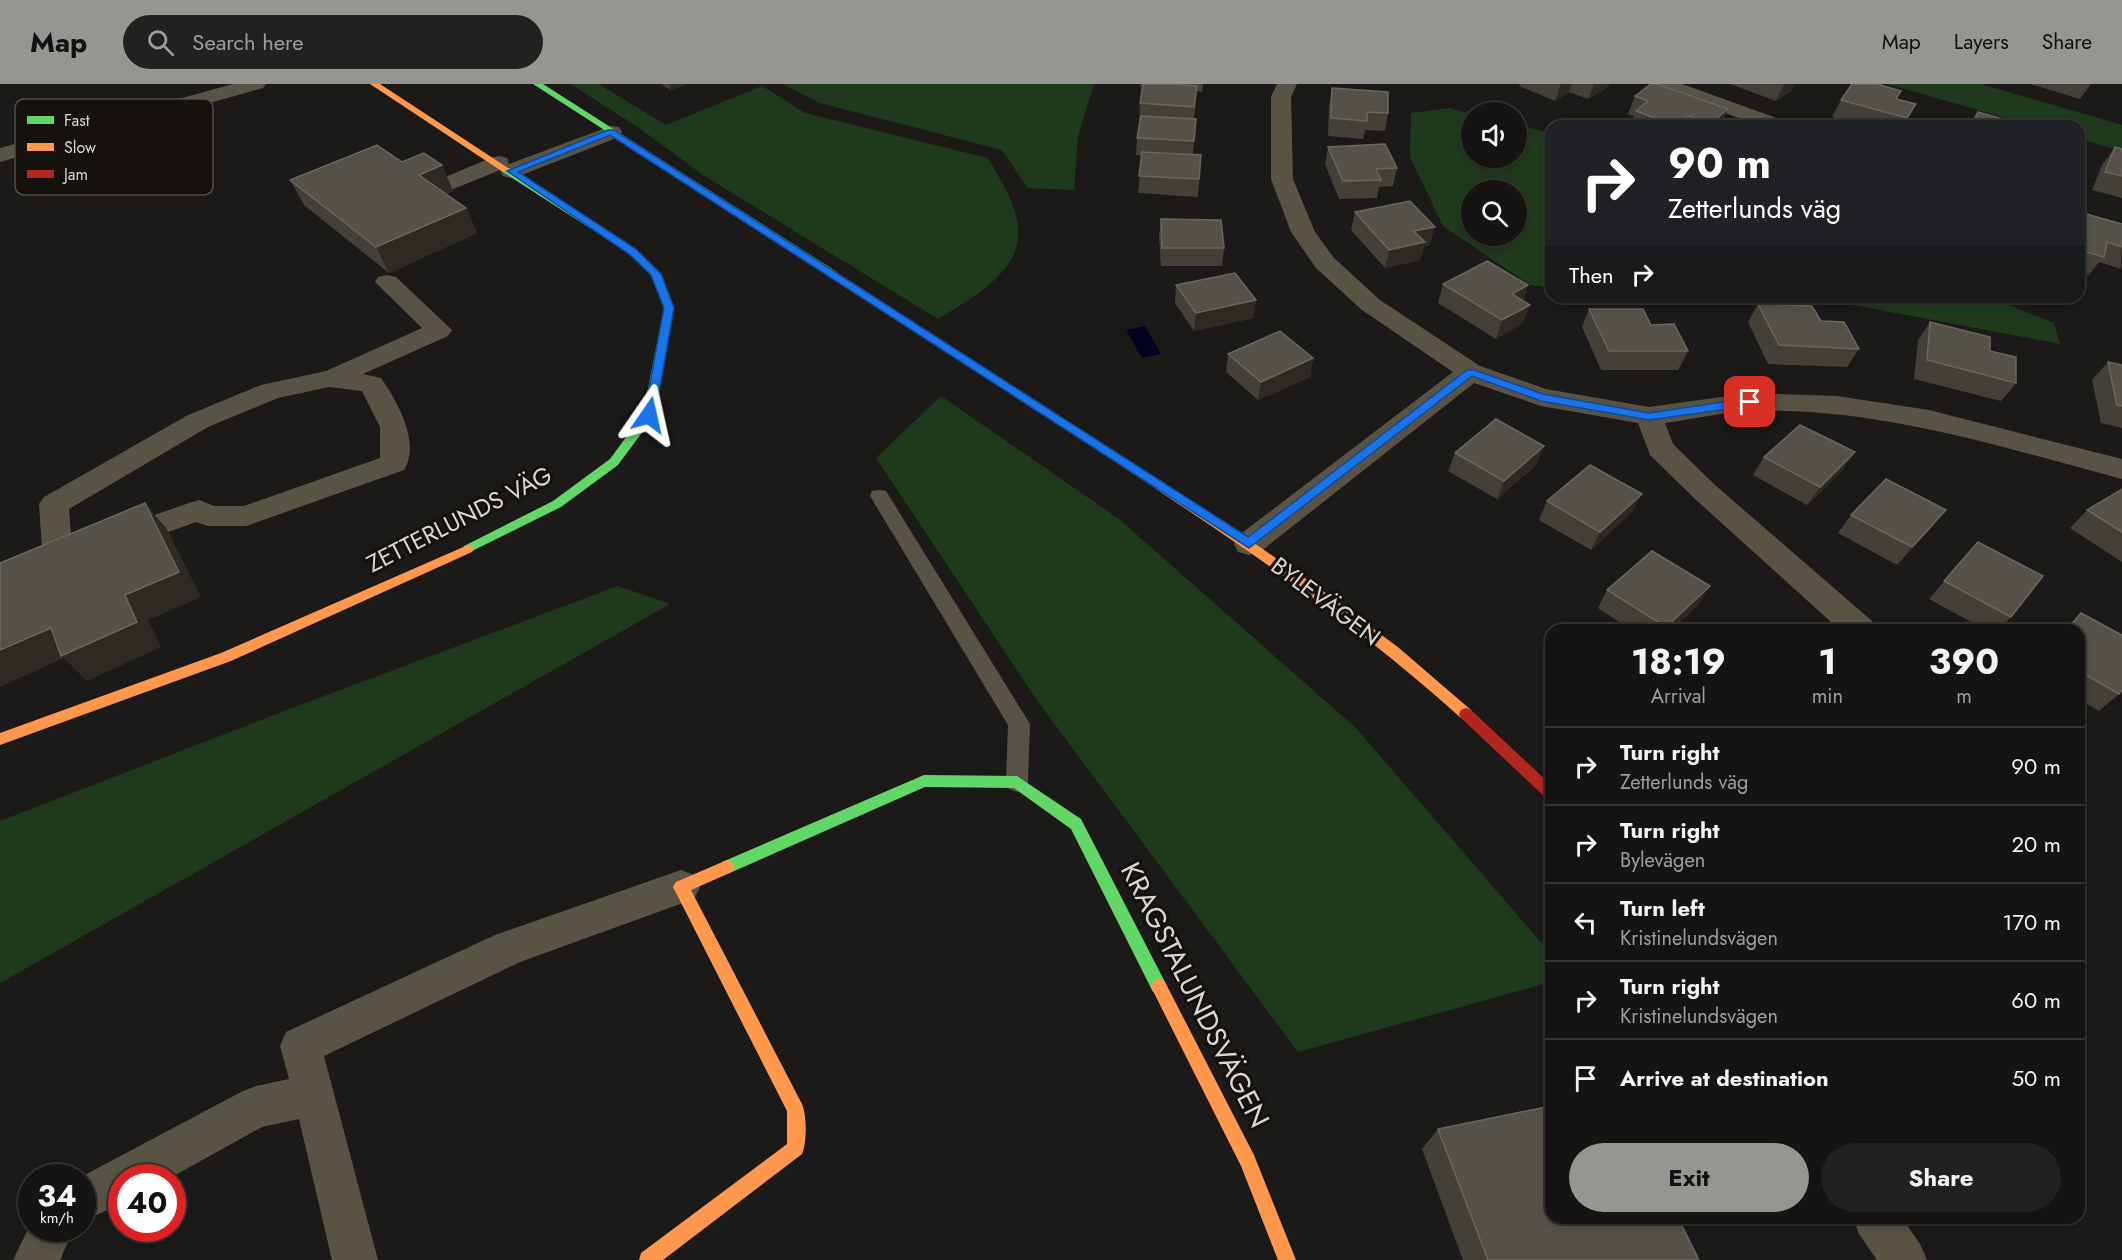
<!DOCTYPE html>
<meta charset="utf-8">
<style>
body{margin:0;font-family:Jost,sans-serif;background:#222120;color:#f1f3f6;height:100vh;display:flex;flex-direction:column;font-size:22px;white-space:nowrap}
*{box-sizing:border-box;margin:0}
p{font-size:20px;color:#9d9e9f}
.icon{flex:none;width:33px;height:33px;fill:none;stroke:currentColor;stroke-width:2;stroke-linecap:round;stroke-linejoin:round}
.map{position:relative;flex:1;overflow:hidden}
.drawer{position:absolute;left:1545px;top:540px;width:540px;height:600px;display:flex;flex-direction:column;background:#151412;border-radius:18px;box-shadow:0 3px 9px #0003,0 0 0 2px #343332}
.drawer>*{flex:none}
.hud{position:absolute;left:1545px;top:36px;width:540px;height:183px;border-radius:18px;box-shadow:0 3px 9px #0003,0 0 0 2px #343332;background:#202124;color:#fff;overflow:hidden}
.controls{position:absolute;left:1461px;top:18px;display:grid;gap:12px}
.controls a{display:grid;place-items:center;width:66px;height:66px;border-radius:50%;background:#151412;box-shadow:0 3px 9px #0003,0 0 0 2px #343332;font-size:30px}
.speed{position:absolute;left:18px;top:1080px;display:flex;gap:12px;font-size:30px;font-weight:700;text-align:center}
.speed>*{display:grid;place-content:center;width:78px;height:78px;border-radius:50%;background:#151412;box-shadow:0 3px 9px #0003,0 0 0 2px #343332;line-height:1}
.speed small{font-size:15px;font-weight:400}
.speed .limit{border:9px solid #d22;background:#fff;color:#111}
.pin{position:absolute;display:grid;place-items:center;width:51px;height:51px;color:#fff;margin:-26px;border-radius:12px;box-shadow:0 3px 9px #0006}
.me{position:absolute;width:66px;margin:-33px;rotate:11deg;stroke-linejoin:round;filter:drop-shadow(0 0 4px #0008)}
.turn{display:flex;align-items:center;gap:21px;height:126px;padding:0 24px;font-size:27px}
.turn .icon{width:78px;height:78px;stroke-width:2.5}
.turn b{display:block;font-size:42px;line-height:51px}
.then{display:flex;align-items:center;height:57px;padding:0 24px;background:#0003;gap:12px;font-size:22px}
.eta{display:flex;justify-content:space-evenly;align-items:center;height:102px;text-align:center}
.eta b{font-size:36px;font-weight:700;line-height:42px}
.action{display:flex;gap:12px;margin-top:auto;padding:12px 24px}
.action a{flex:1;height:69px;border-radius:36px;background:#979592;color:#111;font-size:24px;font-weight:700;line-height:69px;text-align:center}
.action a+a{background:#222120;color:#f1f3f6}
ul{padding:0;list-style:none}
li{display:flex;align-items:center;gap:18px;height:78px;padding:0 24px;border-top:2px solid #343332}
li div{flex:1}
li b{display:block;font-size:22px}
li em{font-style:normal}
header{display:flex;align-items:center;gap:36px;box-sizing:border-box;height:84px;padding:0 30px;background:#979592;color:#111}
header strong{font-size:28px}
nav{display:flex;gap:33px;margin-inline-start:auto;font-size:21px}
.search{width:420px;height:54px;background:#222120;display:flex;align-items:center;gap:15px;box-sizing:border-box;padding:0 21px;border-radius:33px;color:#9d9e9f;font-size:22px}
.map>svg:first-child{display:block}
.green{fill:#1f391d;fill-rule:evenodd}
.water{fill:#030220}
.lines{fill:none;stroke-linecap:round;stroke-linejoin:round}
.lane{fill:#595346;fill-rule:evenodd}
.street{fill:#595346;fill-rule:evenodd}
.fast{fill:#63d668;fill-rule:evenodd}
.slow{fill:#ff974d;fill-rule:evenodd}
.jam{fill:#b3261e;fill-rule:evenodd}
.wall{fill:#444037}
.shaded-wall{fill:#2d2a23}
.building{fill:#545148;stroke:#69665e;stroke-width:1.5}
.route{fill:#1a73e8;stroke:#114b97;stroke-width:1.5}
.labels{text-anchor:middle;dominant-baseline:central;stroke-width:6;stroke-linejoin:round;paint-order:stroke}
.street-label{font-size:24px;fill:#d9d7d4;stroke:#15120d}
.near-street-label{font-size:28px;fill:#d9d7d4;stroke:#15120d}
.key{fill:#15120d;stroke:#504d49;stroke-width:1.5}
.key-label{font-size:16px;fill:#d9d7d4}
</style>
<header>
<strong>Map</strong>
<div class="search"><svg class="icon" aria-label="search" viewBox="0 0 24 24"><circle cx="10" cy="10" r="6"/><path d="M15 15l6 6"/></svg>Search here</div>
<nav><a>Map</a><a>Layers</a><a>Share</a></nav>
</header>
<div class="map">
<svg width="2122" height="1176" viewBox="0 0 2122 1176">
<rect width="100%" height="100%" fill="#1c1a18"/>
<!-- green -->
<g class="green">
<path d="M570,0H598L666,41L762,2L805,29L988,74C1000,95 1015,117 1018,142C1024,187 970,215 938,235L703,91L638,43Z"/>
<polygon points="783,0 1094,0 1078,52 1074,106 1028,104 1002,66 820,19"/>
<polygon points="1887,0 1981,0 2122,41 2122,67 2079,55 2079,42 2034,42"/>
<path d="M1449,24L1471,30L1472,74H1516L1517,41L1551,49V204L1530,201L1443,142L1410,73L1411,29ZM1472,106H1516V152H1472Z"/>
<polygon points="1810,213 1988,213 2054,239 2060,260"/>
<polygon points="941,312 1119,435 1356,644 1551,870 1551,898 1298,968 1036,615 876,374"/>
<polygon points="618,502 670,520 0,899 0,737 292,624"/>
</g>
<!-- water -->
<polygon class="water" points="1145,242 1161,270 1142,274 1126,246"/>
<g class="lines">
<!-- lane -->
<polygon class="lane" points="879,406 886,407 1030,640 1028,698 1025,705 1017,708 1009,705 1006,698 1008,641 870,412 872,407"/>
<!-- street -->
<g class="street">
<polygon points="233,0 266,0 263,4 0,78 0,64"/>
<path d="M1277,0H1297L1291,13L1293,95L1315,148L1334,174L1380,216L1480,282L1546,305L1649,323L1750,309L1837,312L1929,326L2122,375V395C2001,363 1878,323 1751,327C1723,328 1693,335 1665,339L1673,360L1715,401L1872,537L1877,546H1840L1695,415L1650,371L1638,339L1541,322L1474,299L1260,468L1249,471L1238,468L1234,460L1238,452L1453,288L1362,226L1316,184L1291,148L1271,95V13Z"/>
<polygon points="1653,0 1682,0 1788,38 1792,42 1761,42 1656,4"/>
<polygon points="611,42 619,43 622,48 619,53 519,92 511,94 503,92 500,86 446,108 438,106 435,101 438,96 491,74 499,72 507,74 509,80"/>
<path d="M387,191L396,193L452,246L448,252L363,290L381,294C397,317 421,359 404,386L246,442H208L196,438L119,466L108,463L104,455L108,447L189,419L199,416L214,422H244L380,374V343L362,307L329,303L278,314L208,343L69,425L73,478L69,486L58,489L47,486L43,478L39,420L44,413L188,331L261,301L326,287L422,244L375,198L378,193Z"/>
<polygon points="681,786 694,791 700,803 694,815 520,878 324,972 378,1176 332,1176 299,1035 262,1043 170,1094 122,1094 122,1119 82,1138 82,1094 79,1094 241,1008 256,1002 289,995 280,962 286,948 495,851"/>
<polygon points="1853,1134 1902,1134 1920,1160 1927,1176 1877,1176 1859,1150"/>
<polygon points="32,1137 32,1144 74,1144 60,1176 13,1176"/>
</g>
<!-- fast -->
<g class="fast">
<polygon points="533,0 543,0 837,188 832,191 828,190"/>
<polygon points="503,84 509,84 636,166 661,190 674,224 655,331 618,381 561,423 468,469 464,468 462,465 464,462 553,417 610,375 643,330 664,224 651,191 630,170 503,88"/>
<polygon points="924,691 1017,692 1081,735 1165,898 1167,903 1165,908 1159,911 1153,908 1071,745 1014,704 925,703 732,788 727,790 722,788 719,783 722,778"/>
</g>
<!-- slow -->
<g class="slow">
<polygon points="370,0 380,0 511,86 503,88"/>
<path d="M1160,398L1244,452L1322,506L1399,564L1471,626L1473,630L1471,634H1461C1366,548 1262,475 1156,405L1154,402Z"/>
<polygon points="468,461 472,462 474,465 472,468 231,577 0,661 0,649 221,569"/>
<path d="M727,776L732,778L735,783L732,788L691,806L802,1020C807,1032 807,1058 802,1070L663,1176H639L641,1169L787,1060V1027L673,803L676,798Z"/>
<polygon points="1159,895 1165,898 1254,1071 1296,1176 1278,1176 1241,1082 1151,903 1153,898"/>
</g>
<!-- jam -->
<g class="jam">
<polygon points="832,185 1164,399 1166,402 1164,405 1156,405 828,190 827,188"/>
<polygon points="1466,624 1471,626 1551,701 1551,716 1546,714 1461,634 1459,630 1461,626"/>
</g>
</g>
<!-- wall -->
<g class="wall">
<polygon points="661,0 687,0 670,6"/>
<polygon points="1140,0 1203,0 1202,8 1197,7 1194,35 1196,35 1193,71 1201,71 1198,113 1138,109 1142,72 1136,71 1137,54 1140,36 1139,36 1140,19 1143,3 1140,3"/>
<polygon points="1520,0 1609,0 1608,3 1588,15 1569,8 1555,17 1519,2"/>
<polygon points="1730,0 1794,0 1792,6 1776,17"/>
<polygon points="2030,0 2091,0 2080,15"/>
<polygon points="1332,4 1388,29 1385,47 1365,46 1363,55 1328,52 1329,21"/>
<polygon points="1635,12 1728,25 1721,42 1630,42 1634,32 1628,30"/>
<polygon points="1897,15 1916,20 1903,42 1862,42 1832,33 1841,16"/>
<polygon points="1328,63 1397,84 1393,102 1379,103 1377,114 1339,115 1325,80"/>
<polygon points="2115,63 2122,65 2122,114 2092,106 2102,81"/>
<polygon points="402,78 442,81 453,107 446,110 466,124 477,149 389,189 304,121 290,96"/>
<polygon points="1355,128 1430,161 1424,162 1420,176 1385,184 1351,146"/>
<polygon points="2079,128 2122,140 2121,185 2099,178 2089,191 2079,188"/>
<polygon points="1161,135 1224,164 1222,182 1161,182 1159,153"/>
<polygon points="1443,200 1528,201 1523,217 1523,239 1496,255 1438,219"/>
<polygon points="1176,201 1256,216 1253,234 1194,247 1175,219"/>
<polygon points="1758,220 1821,237 1859,265 1847,283 1768,280 1748,238"/>
<polygon points="1589,225 1651,241 1688,267 1678,286 1601,286 1582,243"/>
<polygon points="1930,238 1990,267 2016,299 2001,317 1914,295 1918,256"/>
<polygon points="1228,270 1313,274 1310,293 1258,316 1226,288"/>
<polygon points="2108,278 2122,281 2122,344 2101,339 2092,296"/>
<polygon points="1455,369 1537,380 1497,415 1448,387"/>
<polygon points="1764,373 1842,387 1807,421 1753,391"/>
<polygon points="2122,405 2122,478 2070,444 2087,426"/>
<polygon points="1547,417 1632,428 1591,466 1539,436"/>
<polygon points="1851,431 1931,444 1897,481 1838,449"/>
<polygon points="1978,458 2011,533 1998,546 1986,546 1929,515"/>
<polygon points="1607,506 1699,520 1671,546 1632,546 1598,524"/>
<polygon points="2081,529 2119,610 2099,627 2079,615 2079,546 2063,546"/>
<polygon points="1438,1045 1699,1176 1463,1176 1422,1065"/>
</g>
<!-- shaded-wall -->
<g class="shaded-wall">
<polygon points="669,0 687,0 670,6"/>
<polygon points="1561,0 1572,0 1569,8 1555,17"/>
<polygon points="1594,0 1609,0 1608,3 1588,15"/>
<polygon points="1784,0 1794,0 1792,6 1776,17"/>
<polygon points="1728,25 1721,42 1709,42 1710,40"/>
<polygon points="1689,32 1685,42 1677,42"/>
<polygon points="442,81 453,107 431,116 419,91"/>
<polygon points="466,124 477,149 389,189 376,163"/>
<polygon points="1435,143 1430,161 1424,162 1420,176 1385,184 1389,166 1414,147"/>
<polygon points="1528,201 1522,219 1512,210"/>
<polygon points="1256,216 1253,234 1194,247 1196,229"/>
<polygon points="1530,221 1523,239 1496,255 1502,236"/>
<polygon points="1313,274 1310,293 1258,316 1261,298"/>
<polygon points="1544,362 1537,380 1497,415 1504,397"/>
<polygon points="1855,368 1842,387 1807,421 1820,403"/>
<polygon points="1642,410 1632,428 1591,466 1600,448"/>
<polygon points="145,419 167,445 201,513 148,536 161,563 87,597 64,574 0,603 0,566"/>
<polygon points="1946,426 1931,444 1897,481 1912,463"/>
<polygon points="1710,502 1699,520 1671,546 1664,546 1666,543"/>
</g>
<!-- building -->
<g class="building">
<polygon points="1143,0 1171,0 1197,2 1194,23 1140,19"/>
<polygon points="1651,0 1657,0 1728,25 1710,40 1689,32 1677,42 1636,27 1648,17 1635,12"/>
<polygon points="1852,0 1877,0 1901,7 1896,15 1916,20 1907,34 1841,16"/>
<polygon points="1332,4 1388,8 1388,29 1367,28 1367,37 1331,34"/>
<polygon points="1978,28 2027,42 1971,42"/>
<polygon points="1141,32 1196,35 1194,57 1137,54"/>
<polygon points="1766,37 1781,42 1761,42"/>
<polygon points="1385,60 1397,84 1376,85 1381,96 1343,97 1328,63"/>
<polygon points="377,61 402,78 424,69 442,81 419,91 466,124 376,163 290,96"/>
<polygon points="2115,63 2122,65 2122,92 2105,88"/>
<polygon points="1142,68 1201,71 1199,95 1139,92"/>
<polygon points="1410,117 1435,143 1414,147 1425,158 1389,166 1355,128"/>
<polygon points="2079,128 2122,140 2122,163 2107,158 2104,173 2079,166"/>
<polygon points="1161,135 1221,136 1224,164 1162,164"/>
<polygon points="1487,177 1528,201 1512,210 1530,221 1502,236 1443,200"/>
<polygon points="1235,189 1256,216 1196,229 1176,201"/>
<polygon points="1758,220 1812,222 1821,237 1844,238 1859,265 1779,261"/>
<polygon points="1589,225 1643,225 1651,241 1674,240 1688,267 1609,267"/>
<polygon points="1930,238 1990,253 1990,267 2016,273 2016,299 1927,276"/>
<polygon points="1280,247 1313,274 1261,298 1228,270"/>
<polygon points="2108,278 2122,281 2122,322 2117,321"/>
<polygon points="1496,335 1544,362 1504,397 1455,369"/>
<polygon points="1800,341 1855,368 1820,403 1764,373"/>
<polygon points="1590,381 1642,410 1600,448 1547,417"/>
<polygon points="1886,395 1946,426 1912,463 1851,431"/>
<polygon points="2122,405 2122,448 2087,426"/>
<polygon points="145,419 179,488 125,511 137,538 61,572 51,544 0,566 0,479"/>
<polygon points="1978,458 2043,492 2011,533 1944,497"/>
<polygon points="1652,467 1710,502 1666,543 1607,506"/>
<polygon points="2081,529 2122,551 2122,606 2119,610 2079,587 2079,546 2067,546"/>
<polygon points="1743,541 1750,546 1738,546"/>
<polygon points="1551,1022 1551,1134 1678,1134 1699,1176 1488,1176 1438,1045"/>
</g>
<!-- route -->
<polygon class="route" points="608,46 614,46 1248,453 1467,286 1474,286 1543,310 1649,329 1750,314 1756,318 1750,322 1649,336 1541,317 1472,292 1249,464 610,51 518,88 636,165 661,190 674,224 655,331 649,335 644,331 664,224 651,191 629,170 507,87"/>
<g class="labels">
<!-- street labels -->
<g class="street-label">
<text transform="translate(459 435) rotate(-27)">ZETTERLUNDS VÄG</text>
<text transform="translate(1326 517) rotate(37)">BYLEVÄGEN</text>
</g>
<!-- near-street labels -->
<g class="near-street-label">
<text transform="translate(1195 911) rotate(63)">KRAGSTALUNDSVÄGEN</text>
</g>
</g>
<!-- legend -->
<rect x="15" y="15" width="198" height="96" rx="9" class="key"/>
<rect x="27" y="32" width="27" height="8" fill="#63d668"/>
<rect x="27" y="59" width="27" height="8" fill="#ff974d"/>
<rect x="27" y="86" width="27" height="8" fill="#b3261e"/>
<g class="key-label">
<text x="64" y="42">Fast</text>
<text x="64" y="69">Slow</text>
<text x="64" y="96">Jam</text>
</g>
</svg>
<div class="controls">
<a><svg class="icon" aria-label="sound" viewBox="0 0 24 24"><path d="M4 9h4l5-4v14l-5-4H4zM17 9q2 3 0 6"/></svg></a>
<a><svg class="icon" aria-label="search" viewBox="0 0 24 24"><circle cx="10" cy="10" r="6"/><path d="M15 15l6 6"/></svg></a>
</div>
<div class="speed"><div>34<small>km/h</small></div><div class="limit">40</div></div>
<div class="pin" style="left:1750px;top:318px;background:#d93025"><svg class="icon" aria-label="arrive" viewBox="0 0 24 24"><path d="M6 21V4h12l-3 4 3 4H6"/></svg></div>
<svg class="me" style="left:649px;top:331px" viewBox="-20 -20 40 40"><path d="M0-17L14 15 0 8-14 15z" fill="#1a73e8" stroke="#fff" stroke-width="4"/></svg>
<div class="hud">
<div class="turn"><svg class="icon" aria-label="right" viewBox="0 0 24 24"><path d="M7 20v-9h11M14 6l5 5-5 5"/></svg><div><b>90 m</b>Zetterlunds väg</div></div>
<div class="then">Then<svg class="icon" aria-label="right" viewBox="0 0 24 24"><path d="M7 20v-9h11M14 6l5 5-5 5"/></svg></div>
</div>
<section class="drawer">
<div class="eta">
<div><b>18:19</b><p>Arrival</p></div>
<div><b>1</b><p>min</p></div>
<div><b>390</b><p>m</p></div>
</div>
<ul>
<li><svg class="icon" aria-label="right" viewBox="0 0 24 24"><path d="M7 20v-9h11M14 6l5 5-5 5"/></svg><div><b>Turn right</b><p>Zetterlunds väg</p></div><em>90 m</em></li>
<li><svg class="icon" aria-label="right" viewBox="0 0 24 24"><path d="M7 20v-9h11M14 6l5 5-5 5"/></svg><div><b>Turn right</b><p>Bylevägen</p></div><em>20 m</em></li>
<li><svg class="icon" aria-label="left" viewBox="0 0 24 24"><path d="M17 20v-9H6M10 6l-5 5 5 5"/></svg><div><b>Turn left</b><p>Kristinelundsvägen</p></div><em>170 m</em></li>
<li><svg class="icon" aria-label="right" viewBox="0 0 24 24"><path d="M7 20v-9h11M14 6l5 5-5 5"/></svg><div><b>Turn right</b><p>Kristinelundsvägen</p></div><em>60 m</em></li>
<li><svg class="icon" aria-label="arrive" viewBox="0 0 24 24"><path d="M6 21V4h12l-3 4 3 4H6"/></svg><div><b>Arrive at destination</b></div><em>50 m</em></li>
</ul>
<div class="action"><a>Exit</a><a>Share</a></div>
</section>
</div>
